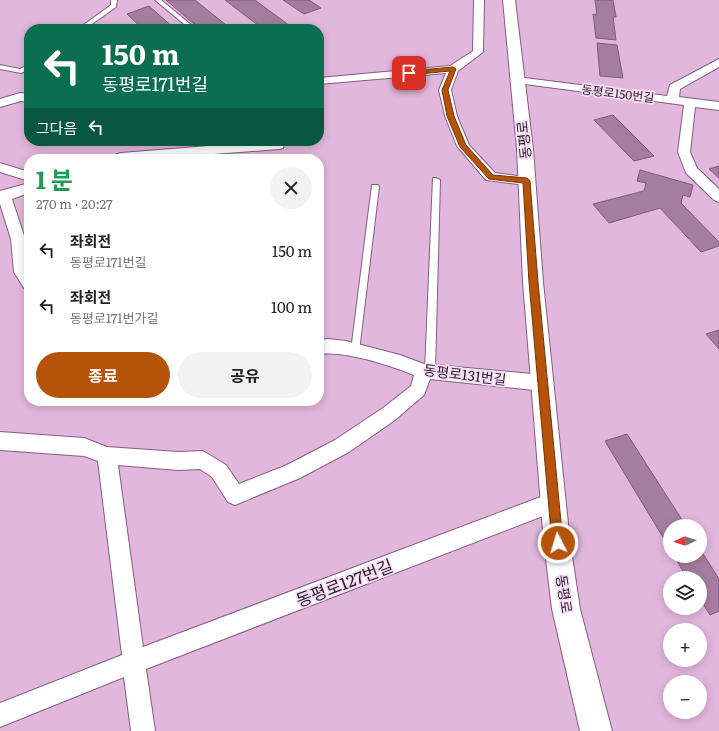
<!DOCTYPE html>
<html lang="ko">
<meta charset="utf-8">
<style>
body{margin:0;font-family:Literata,"Noto Sans KR",serif;background:#f2f2f2;color:#222;height:100vh;display:flex;flex-direction:column;font-size:15px;white-space:nowrap}
*{box-sizing:border-box;margin:0}
p{font-size:13px;color:#767676}
.icon{flex:none;width:22px;height:22px;fill:none;stroke:currentColor;stroke-width:2;stroke-linecap:round;stroke-linejoin:round}
.map{position:relative;flex:1;overflow:hidden}
.side{position:absolute;left:24px;top:154px;width:300px;height:252px;display:flex;flex-direction:column;background:#fff;border-radius:16px;box-shadow:0 2px 10px #0003}
.side>*{flex:none}
.hud{position:absolute;left:24px;top:24px;width:300px;height:122px;border-radius:16px;box-shadow:0 2px 10px #0003;background:#0b6e4f;color:#fff;overflow:hidden}
.needle{width:26px;rotate:266deg}
.fabs{position:absolute;left:663px;top:519px;display:grid;gap:8px}
.fabs a{display:grid;place-items:center;width:44px;height:44px;border-radius:50%;background:#fff;box-shadow:0 2px 10px #0003;font-size:20px}
.pin{position:absolute;display:grid;place-items:center;width:34px;height:34px;color:#fff;margin:-17px;border-radius:8px;box-shadow:0 2px 6px #0006}
.me{position:absolute;width:44px;margin:-22px;rotate:355deg;stroke-linejoin:round;filter:drop-shadow(0 0 3px #0008)}
.turn{display:flex;align-items:center;gap:14px;height:84px;padding:0 12px;font-size:18px}
.turn .icon{width:52px;height:52px;stroke-width:2.5}
.turn b{display:block;font-size:28px;line-height:34px}
.then{display:flex;align-items:center;height:38px;padding:0 12px;background:#0003;gap:8px;font-size:15px}
.round{display:grid;place-items:center;flex:none;width:42px;height:42px;border-radius:21px;background:#f2f2f2}
.overview{display:flex;align-items:center;justify-content:space-between;height:68px;padding:0 12px}
h1{font-size:24px;font-weight:700;line-height:30px;color:#1e9e55}
.primary-button{display:flex;gap:8px;margin-top:auto;padding:8px 12px}
.primary-button a{flex:1;height:46px;border-radius:24px;background:#b45309;color:#fff;font-size:16px;font-weight:700;line-height:46px;text-align:center}
.primary-button a+a{background:#f2f2f2;color:#222}
ul{padding:0;list-style:none}
li{display:flex;align-items:center;gap:12px;height:56px;padding:0 12px}
li div{flex:1}
li b{display:block;font-size:15px}
li em{font-style:normal}
.map>svg:first-child{display:block}
.building{fill:#a67da2;stroke:#80597c}
.lines{fill:none;stroke-linecap:round;stroke-linejoin:round}
.lane-casing{stroke:#845d80;stroke-width:2}
.street-casing{stroke:#845d80;stroke-width:2}
.secondary-casing{stroke:#845d80;stroke-width:2}
.lane{fill:#fff;fill-rule:evenodd}
.street{fill:#fff;fill-rule:evenodd}
.secondary{fill:#fff;fill-rule:evenodd}
.route{fill:#b45309;stroke:#753606}
.labels{text-anchor:middle;dominant-baseline:central;stroke-width:3.5;stroke-linejoin:round;paint-order:stroke}
.far-street-label{font-size:12px;fill:#2d1c2b;stroke:#f6dff3}
.street-label{font-size:14px;fill:#2d1c2b;stroke:#f6dff3}
.near-street-label{font-size:17px;fill:#2d1c2b;stroke:#f6dff3}
</style>
<div class="map">
<svg width="719" height="731" viewBox="0 0 719 731">
<rect width="100%" height="100%" fill="#e2b7dd"/>
<!-- building -->
<g class="building">
<polygon points="166,0 195,0 231,29 200,29"/>
<polygon points="225,0 255,0 294,29 263,29"/>
<polygon points="283,0 309,0 321,8 304,14"/>
<polygon points="595,0 613,0 616,17 613,17 616,40 596,38 593,14 597,15"/>
<polygon points="149,6 175,29 143,29 127,14"/>
<polygon points="597,43 617,45 623,78 600,76"/>
<polygon points="613,115 654,156 634,161 594,120"/>
<polygon points="719,166 719,178 709,169"/>
<polygon points="640,170 693,185 690,197 683,195 681,203 719,242 719,246 701,252 660,208 609,223 593,204 644,191 646,183 637,181"/>
<polygon points="719,330 719,349 706,334"/>
<polygon points="627,434 686,526 670,526 670,549 605,441"/>
<polygon points="700,549 719,579 719,611 710,615 700,599 700,578 687,578 674,556 700,556"/>
</g>
<g class="lines">
<!-- lane casing -->
<g class="lane-casing">
<g id="lane">
<polygon points="111,0 117,0 116,7 85,29 78,29 111,5"/>
<polygon points="155,0 161,0 196,29 190,29"/>
<polygon points="29,64 29,69 21,73 0,69 0,65 20,69"/>
<polygon points="433,178 436,178 440,180 435,371 433,374 430,375 427,374 425,371"/>
<polygon points="372,185 378,185 379,187 359,351 358,354 352,354 351,351"/>
</g>
</g>
<!-- street casing -->
<g class="street-casing">
<g id="street">
<polygon points="474,0 484,0 483,52 458,71 451,90 457,116 469,145 495,173 532,178 534,181 532,184 527,185 486,180 457,146 445,116 439,90 446,73 319,84 319,78 450,66 473,51"/>
<polygon points="719,59 719,67 680,89 679,97 719,102 719,110 695,107 690,152 697,168 719,189 719,202 714,200 686,173 678,152 684,105 517,83 513,82 511,80 513,78 517,77 667,96 670,85"/>
<polygon points="20,93 29,94 29,102 21,101 0,107 0,99"/>
<polygon points="273,141 285,141 283,148 279,149 149,159 110,159 111,156 121,153"/>
<polygon points="0,163 29,172 29,181 0,172"/>
<polygon points="29,183 29,193 12,199 25,239 29,268 29,290 24,288 14,272 11,239 0,204 0,191"/>
<path d="M328,339L346,341L400,355L424,364L543,375L549,378L552,383L549,388L543,391L430,379L424,395L395,420L349,452L300,478L235,505L228,502L212,477L200,469L178,470L118,465L143,647L554,492L561,495L564,502L561,509L146,669L155,731H131L124,677L0,727V703L122,655L98,461L84,456L0,450V432L84,438L107,447L178,452L203,451L226,465L239,484L287,465L335,440L383,408L411,386L414,375C388,365 347,351 319,354V340Z"/>
</g>
</g>
<!-- secondary casing -->
<g class="secondary-casing">
<polygon id="secondary" points="503,0 515,0 533,149 543,282 570,543 580,609 612,731 580,731 552,609 544,543 523,282 517,149"/>
</g>
<!-- lane -->
<use href="#lane" class="lane"/>
<!-- street -->
<use href="#street" class="street"/>
<!-- secondary -->
<use href="#secondary" class="secondary"/>
</g>
<!-- route -->
<polygon class="route" points="453,67 456,69 448,90 454,116 466,145 493,175 527,178 530,181 538,282 563,543 561,547 558,548 554,547 552,543 529,282 523,183 489,179 460,147 447,116 442,90 450,71 409,75 406,73 409,71"/>
<g class="labels">
<!-- far-street labels -->
<g class="far-street-label">
<text transform="translate(618 93) rotate(7)">동평로150번길</text>
</g>
<!-- street labels -->
<g class="street-label">
<text transform="translate(523 140) rotate(-96)">동평로</text>
<text transform="translate(465 374) rotate(7)">동평로131번길</text>
<text transform="translate(565 594) rotate(81)">동평로</text>
</g>
<!-- near-street labels -->
<g class="near-street-label">
<text transform="translate(344 582) rotate(-21)">동평로127번길</text>
</g>
</g>
</svg>
<div class="fabs">
<a><svg class="needle" viewBox="-14 -14 28 28"><path d="M0-13l5 13h-10z" fill="#e53935"/><path d="M0 13l5-13h-10z" fill="#767676"/></svg></a>
<a><svg class="icon" aria-label="layers" viewBox="0 0 24 24"><path d="M12 4l9 5-9 5-9-5zM3 14l9 5 9-5"/></svg></a>
<a>+</a>
<a>−</a>
</div>
<div class="pin" style="left:409px;top:73px;background:#d93025"><svg class="icon" aria-label="arrive" viewBox="0 0 24 24"><path d="M6 21V4h12l-3 4 3 4H6"/></svg></div>
<svg class="me" style="left:558px;top:543px" viewBox="-20 -20 40 40"><circle r="17" fill="#b45309" stroke="#fff" stroke-width="3"/><path d="M0-11L8 9 0 5-8 9z" fill="#fff"/></svg>
<div class="hud">
<div class="turn"><svg class="icon" aria-label="left" viewBox="0 0 24 24"><path d="M17 20v-9H6M10 6l-5 5 5 5"/></svg><div><b>150 m</b>동평로171번길</div></div>
<div class="then">그다음<svg class="icon" aria-label="left" viewBox="0 0 24 24"><path d="M17 20v-9H6M10 6l-5 5 5 5"/></svg></div>
</div>
<section class="side">
<div class="overview"><div><h1>1 분</h1><p>270 m · 20:27</p></div><a class="round"><svg class="icon" aria-label="close" viewBox="0 0 24 24"><path d="M6 6l12 12M18 6L6 18"/></svg></a></div>
<ul>
<li><svg class="icon" aria-label="left" viewBox="0 0 24 24"><path d="M17 20v-9H6M10 6l-5 5 5 5"/></svg><div><b>좌회전</b><p>동평로171번길</p></div><em>150 m</em></li>
<li><svg class="icon" aria-label="left" viewBox="0 0 24 24"><path d="M17 20v-9H6M10 6l-5 5 5 5"/></svg><div><b>좌회전</b><p>동평로171번가길</p></div><em>100 m</em></li>
</ul>
<div class="primary-button"><a>종료</a><a>공유</a></div>
</section>
</div>
